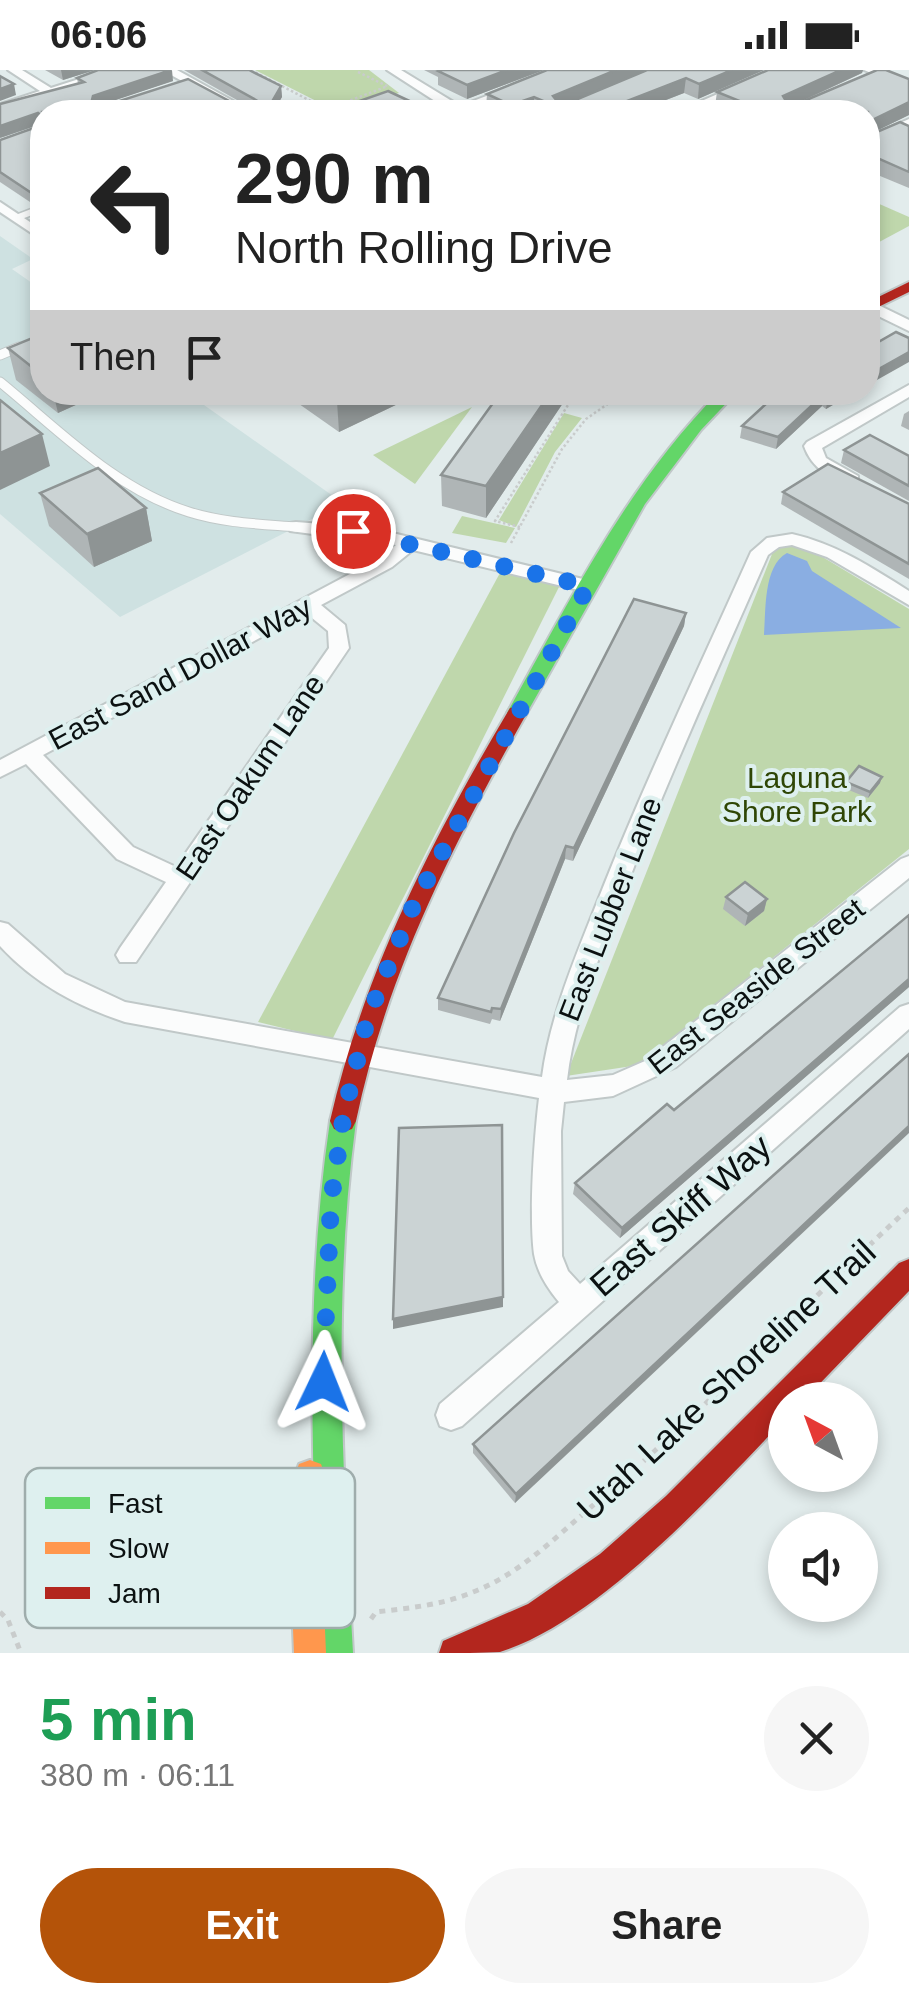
<!DOCTYPE html>
<meta charset="utf-8">
<style>
body{margin:0;font-family:Arial,sans-serif;background:#f6f6f6;color:#222;height:100vh;display:flex;flex-direction:column;font-size:38px;white-space:nowrap}
*{box-sizing:border-box;margin:0}
p{font-size:32px;color:#767676}
.icon{flex:none;width:55px;height:55px;fill:none;stroke:currentColor;stroke-width:2;stroke-linecap:round;stroke-linejoin:round}
.map{position:relative;height:1583px;overflow:hidden}
.side{display:flex;flex-direction:column;background:#fff;flex:1}
.side>*{flex:none}
.guide{position:absolute;left:30px;top:30px;width:850px;height:305px;border-radius:40px;box-shadow:0 5px 15px #0003;background:#fff;color:#222;overflow:hidden}
.needle{width:65px;rotate:319deg}
.tools{position:absolute;left:768px;top:1312px;display:grid;gap:20px}
.tools a{display:grid;place-items:center;width:110px;height:110px;border-radius:50%;background:#fff;box-shadow:0 5px 15px #0003;font-size:50px}
.pin{position:absolute;display:grid;place-items:center;width:85px;height:85px;color:#fff;margin:-42px;border:5px solid #fff;border-radius:50%;box-shadow:0 2px 10px #0007}
.me{position:absolute;width:110px;margin:-55px;rotate:2deg;stroke-linejoin:round;filter:drop-shadow(0 0 8px #0008)}
.turn{display:flex;align-items:center;gap:35px;height:210px;padding:0 40px;font-size:45px}
.turn .icon{width:130px;height:130px;stroke-width:2.5}
.turn b{display:block;font-size:70px;line-height:85px}
.then{display:flex;align-items:center;height:95px;padding:0 40px;background:#0003;gap:20px;font-size:38px}
.round{display:grid;place-items:center;flex:none;width:105px;height:105px;border-radius:52px;background:#f6f6f6}
.headline{display:flex;align-items:center;justify-content:space-between;height:170px;padding:0 40px}
h1{font-size:60px;font-weight:700;line-height:75px;color:#1e9e55}
.action{display:flex;gap:20px;margin-top:auto;padding:20px 40px}
.action a{flex:1;height:115px;border-radius:60px;background:#b45309;color:#fff;font-size:40px;font-weight:700;line-height:115px;text-align:center}
.action a+a{background:#f6f6f6;color:#222}
.status{display:flex;justify-content:space-between;align-items:center;height:70px;padding:0 50px;background:#fff;direction:ltr}
.status svg{height:28px;fill:currentColor}
.map>svg:first-child{display:block}
.built{fill:#cee1e1}
.green{fill:#bfd7ac}
.water{fill:#8aaee2}
.lines{fill:none;stroke-linecap:round;stroke-linejoin:round}
.lane-far1-casing{stroke:#c0c8c8;stroke-width:9}
.lane-casing{stroke:#c0c8c8;stroke-width:11}
.street-casing{stroke:#c0c8c8;stroke-width:4}
.fast-casing{stroke:#c0c8c8;stroke-width:4}
.slow-casing{stroke:#c0c8c8;stroke-width:4}
.jam-casing{stroke:#c0c8c8;stroke-width:4}
.path-far1{stroke:#c9cccc;stroke-width:2.5;stroke-dasharray:2.5 2.5;stroke-linecap:butt}
.path{stroke:#c9cccc;stroke-width:5;stroke-dasharray:6 6;stroke-linecap:butt}
.lane-far1{stroke:#fbfcfc;stroke-width:6}
.lane{stroke:#fbfcfc;stroke-width:9}
.street{fill:#fbfcfc;fill-rule:evenodd}
.fast{fill:#63d668;fill-rule:evenodd}
.slow{fill:#ff974d;fill-rule:evenodd}
.jam{fill:#b3261e;fill-rule:evenodd}
.wall{fill:#afb5b6}
.shaded-wall{fill:#8e9494}
.building{fill:#cbd3d4;stroke:#8e9494;stroke-width:2.5}
.route{stroke:#1a73e8;stroke-width:18;stroke-dasharray:0 32.4}
.labels{text-anchor:middle;dominant-baseline:central;stroke-width:8;stroke-linejoin:round;paint-order:stroke}
.street-label{font-size:30px;fill:#0b1111;stroke:#def0ef}
.park-label{font-size:30px;fill:#2f4605;stroke:#def0ef}
.near-street-label{font-size:35px;fill:#0b1111;stroke:#def0ef}
.key{fill:#def0ef;stroke:#9fadac;stroke-width:2.5}
.key-label{font-size:28px;fill:#0b1111}
</style>
<div class="status"><b>06:06</b><svg viewBox="0 0 49 12"><path d="M0 12V9h3v3zM5 12V6h3v6zM10 12V3h3v9zM15 12V0h3v12zM26 1h20v11H26zM47 4h2v5h-2z"/></svg></div>
<div class="map">
<svg width="909" height="1583" viewBox="0 0 909 1583">
<rect width="100%" height="100%" fill="#e2ecec"/>
<!-- built -->
<polygon class="built" points="0,166 33,189 12,199 42,220 42,322 187,323 343,433 120,547 0,444"/>
<!-- green -->
<g class="green">
<polygon points="255,0 369,0 399,23 338,42"/>
<polygon points="868,129 909,147 909,156 868,178"/>
<polygon points="472,337 415,414 373,385"/>
<polygon points="564,343 582,348 555,382 516,457 499,450"/>
<polygon points="462,446 515,458 506,473 452,463"/>
<polygon points="801,474 909,539 909,779 639,995 566,1006 774,479"/>
<polygon points="501,501 560,515 332,970 258,952"/>
</g>
<!-- water -->
<path class="water" d="M787,483L807,491L812,501L901,558L764,565C766,541 763,496 787,483Z"/>
<g class="lines">
<!-- lane-far1 casing -->
<g class="lane-far1-casing">
<polyline id="lane-far1" points="16,148 42,138"/>
</g>
<!-- lane casing -->
<g class="lane-casing">
<g id="lane">
<polyline points="0,285 19,277"/>
<path d="M0,312C59,360 115,419 189,442C224,453 260,454 296,457"/>
</g>
</g>
<!-- street casing -->
<g class="street-casing">
<g id="street">
<polygon points="8,0 22,0 51,18 107,0 125,0 0,42 0,34 40,21"/>
<polygon points="162,0 177,0 253,42 238,42"/>
<polygon points="387,0 401,0 460,36 555,0 572,0 467,42 452,42"/>
<polygon points="773,0 790,0 692,42 676,42"/>
<polygon points="864,0 881,0 909,11 909,19"/>
<polygon points="909,49 909,58 868,76 868,67"/>
<polygon points="0,132 42,160 42,170 0,142"/>
<polygon points="868,230 909,250 909,261 868,241"/>
<path d="M909,315V327L822,378L826,388L858,406V414C835,416 811,397 804,376L807,372Z"/>
<path d="M296,452L372,458L587,510L596,516L587,522L413,480L392,497L321,535L345,555L349,578L136,892H120L116,885L120,878L166,812L117,789L26,694L0,707V690L378,489L396,475L290,461V453ZM306,543L328,561L329,578L176,797L133,777L43,685Z"/>
<path d="M792,464C836,474 871,497 909,521V535L827,487L792,475L779,477L768,485C718,599 666,712 622,828C599,887 574,948 567,1010L613,1005L645,991L901,789L909,786V808L676,997L613,1026L564,1032L561,1061L562,1186L568,1201L580,1214L900,937L909,934V959L462,1356L451,1360L440,1356L436,1345L440,1334L559,1232C548,1219 537,1202 534,1184C529,1144 534,1070 539,1028L125,952C77,936 35,914 0,876V852L8,854L65,904L125,932L542,1007C550,945 577,883 600,825C646,709 700,596 751,482L767,468Z"/>
</g>
</g>
<!-- fast casing -->
<g class="fast-casing">
<g id="fast">
<path d="M719,322H737L701,360L645,434L524,648H510L507,643C570,530 627,415 719,322Z"/>
<path d="M343,1040L352,1043L356,1051C332,1229 343,1405 353,1583H321C312,1404 304,1228 330,1051L334,1043Z"/>
</g>
</g>
<!-- slow casing -->
<g class="slow-casing">
<polygon id="slow" points="310,1390 321,1394 325,1405 322,1487 326,1583 294,1583 290,1487 295,1405 299,1394"/>
</g>
<!-- jam casing -->
<g class="jam-casing">
<g id="jam">
<polygon points="909,212 909,222 868,242 868,232"/>
<path d="M517,636L527,643C453,774 387,903 356,1051L352,1059L343,1062L334,1059L330,1051C364,902 432,769 510,638Z"/>
<path d="M909,1189V1221L804,1330H785V1349C714,1423 599,1551 500,1582C482,1583 457,1583 439,1583L443,1571L528,1534L600,1484L666,1426L899,1193Z"/>
</g>
</g>
<!-- path-far1 -->
<g class="path-far1">
<polyline points="251,0 332,42"/>
<polyline points="358,2 387,16"/>
<polyline points="335,42 341,34 388,16"/>
<polyline points="520,457 495,451 568,335 585,322"/>
<polyline points="511,473 562,379 586,349 625,322"/>
</g>
<!-- path -->
<g class="path">
<polyline points="0,1542 8,1550 21,1583"/>
<path d="M371,1549L376,1542C409,1538 443,1535 473,1522C518,1505 555,1468 591,1437C702,1343 802,1237 909,1138"/>
</g>
<!-- lane-far1 -->
<use href="#lane-far1" class="lane-far1"/>
<!-- lane -->
<use href="#lane" class="lane"/>
<!-- street -->
<use href="#street" class="street"/>
<!-- fast -->
<use href="#fast" class="fast"/>
<!-- slow -->
<use href="#slow" class="slow"/>
<!-- jam -->
<use href="#jam" class="jam"/>
</g>
<!-- wall -->
<g class="wall">
<polygon points="45,0 95,0 63,10"/>
<polygon points="184,0 249,0 281,16 282,27 273,42 42,42 42,133 33,134 0,112 0,70 42,55 41,54 0,68 78,14 77,8 173,11 96,36 98,38 244,34"/>
<polygon points="424,0 544,0 467,29 438,15 438,7"/>
<polygon points="547,0 764,0 698,29 684,23 635,42 495,42 486,38 487,24"/>
<polygon points="768,0 863,0 862,3 803,31 909,9 909,45 870,64 909,56 909,118 868,101 868,42 730,42 715,36 717,22"/>
<polygon points="42,264 42,322 100,322 100,324 58,343 16,310 8,278"/>
<polygon points="282,322 423,322 339,362"/>
<polygon points="855,322 826,339 822,336 776,379 740,368 742,356 785,323"/>
<polygon points="563,333 486,448 442,436 441,405"/>
<polygon points="909,341 909,360 901,356 904,344"/>
<polygon points="844,380 909,386 909,431 841,393"/>
<polygon points="783,422 909,434 909,509 781,434"/>
<polygon points="40,423 146,438 152,471 94,497 49,456"/>
<polygon points="686,543 684,556 573,791 565,789 500,951 492,949 490,954 438,940 438,928"/>
<polygon points="846,712 880,713 868,728 844,718"/>
<polygon points="726,827 767,829 764,841 745,856 723,839"/>
<polygon points="909,845 909,917 620,1168 573,1124 575,1113 674,1040"/>
<polygon points="909,984 515,1433 473,1383 473,1374"/>
</g>
<!-- shaded-wall -->
<g class="shaded-wall">
<polygon points="61,0 95,0 63,10"/>
<polygon points="172,0 173,11 95,37 91,34 93,26"/>
<polygon points="507,0 544,0 467,29 467,15"/>
<polygon points="616,0 650,0 559,38 553,26"/>
<polygon points="732,0 764,0 698,29 699,14"/>
<polygon points="841,0 863,0 862,3 780,41 783,26"/>
<polygon points="686,8 684,23 635,42 599,42"/>
<polygon points="14,14 16,25 0,31 0,19"/>
<polygon points="281,16 282,27 273,42 266,42"/>
<polygon points="534,27 534,41 511,42 511,35"/>
<polygon points="909,32 909,45 868,65 868,52"/>
<polygon points="38,43 41,54 0,68 0,56"/>
<polygon points="42,121 42,133 33,134 30,122"/>
<polygon points="909,282 909,292 868,315 868,305"/>
<polygon points="53,322 100,322 100,324 58,343"/>
<polygon points="356,322 423,322 339,362 337,331"/>
<polygon points="551,322 576,322 563,333 486,448 486,416"/>
<polygon points="835,322 855,322 826,339 828,326"/>
<polygon points="824,324 822,336 776,379 778,367"/>
<polygon points="42,364 50,396 0,420 0,383"/>
<polygon points="146,438 152,471 94,497 87,464"/>
<polygon points="686,543 684,556 573,791 574,778"/>
<polygon points="882,707 880,713 868,728 870,722"/>
<polygon points="566,776 565,789 500,951 501,939"/>
<polygon points="767,829 764,841 745,856 748,844"/>
<polygon points="909,909 909,917 620,1168 622,1158"/>
<polygon points="909,1056 909,1063 515,1433 516,1424"/>
<polygon points="503,1227 503,1237 393,1259 393,1249"/>
</g>
<!-- building -->
<g class="building">
<polygon points="98,0 171,0 93,26 91,34 98,38 188,9 235,34 252,35 256,30 202,0 249,0 281,16 266,42 42,42 42,46 38,43 0,56 0,34 84,12 77,8"/>
<polygon points="440,0 507,0 467,15 438,1"/>
<polygon points="547,0 616,0 553,26 557,31 573,31 647,0 732,0 699,14 686,8 599,42 569,42 534,27 511,35 487,24"/>
<polygon points="768,0 841,0 783,26 786,31 804,31 877,0 886,0 909,9 909,32 868,52 868,42 767,42 717,22"/>
<polygon points="0,6 14,14 0,19"/>
<polygon points="388,21 433,42 328,42"/>
<polygon points="900,52 909,56 909,102 868,84 868,53 870,65"/>
<polygon points="42,55 42,121 30,122 0,102 0,70"/>
<polygon points="896,262 909,268 909,282 868,305 868,278"/>
<polygon points="42,264 42,305 8,278"/>
<polygon points="324,322 356,322 337,331"/>
<polygon points="501,322 551,322 486,416 441,405"/>
<polygon points="779,322 785,323 835,322 828,326 824,324 778,367 742,356"/>
<polygon points="0,330 42,364 0,383"/>
<polygon points="870,365 909,386 909,416 844,380"/>
<polygon points="828,394 909,434 909,494 783,422"/>
<polygon points="98,398 146,438 87,464 40,423"/>
<polygon points="634,529 686,543 574,778 566,776 501,939 492,938 491,942 438,928 514,763"/>
<polygon points="859,696 882,707 870,722 846,712"/>
<polygon points="745,812 767,829 748,844 726,827"/>
<polygon points="909,845 909,909 622,1158 575,1113 667,1034 674,1040"/>
<polygon points="909,984 909,1056 516,1424 473,1374"/>
<polygon points="502,1055 503,1227 393,1249 399,1058"/>
</g>
<g class="lines">
<!-- route -->
<polyline class="route" points="323,1312 331,1131 344,1043 368,947 414,834 588,516 353,461"/>
</g>
<g class="labels">
<!-- street labels -->
<g class="street-label">
<text transform="translate(180 603) rotate(-28)">East Sand Dollar Way</text>
<text transform="translate(250 707) rotate(-56)">East Oakum Lane</text>
<text transform="translate(610 839) rotate(-69)">East Lubber Lane</text>
<text transform="translate(756 916) rotate(-38)">East Seaside Street</text>
</g>
<!-- park labels -->
<g class="park-label">
<text x="797" y="707">Laguna<tspan x="797" dy="34">Shore Park</tspan></text>
</g>
<!-- near-street labels -->
<g class="near-street-label">
<text transform="translate(680 1145) rotate(-41)">East Skiff Way</text>
<text transform="translate(726 1310) rotate(-43)">Utah Lake Shoreline Trail</text>
</g>
</g>
<!-- legend -->
<rect x="25" y="1398" width="330" height="160" rx="15" class="key"/>
<rect x="45" y="1427" width="45" height="12" fill="#63d668"/>
<rect x="45" y="1472" width="45" height="12" fill="#ff974d"/>
<rect x="45" y="1517" width="45" height="12" fill="#b3261e"/>
<g class="key-label">
<text x="108" y="1443">Fast</text>
<text x="108" y="1488">Slow</text>
<text x="108" y="1533">Jam</text>
</g>
</svg>
<div class="tools">
<a><svg class="needle" viewBox="-14 -14 28 28"><path d="M0-13l5 13h-10z" fill="#e53935"/><path d="M0 13l5-13h-10z" fill="#767676"/></svg></a>
<a><svg class="icon" aria-label="sound" viewBox="0 0 24 24"><path d="M4 9h4l5-4v14l-5-4H4zM17 9q2 3 0 6"/></svg></a>
</div>
<div class="pin" style="left:353px;top:461px;background:#d93025"><svg class="icon" aria-label="arrive" viewBox="0 0 24 24"><path d="M6 21V4h12l-3 4 3 4H6"/></svg></div>
<svg class="me" style="left:323px;top:1312px" viewBox="-20 -20 40 40"><path d="M0-17L14 15 0 8-14 15z" fill="#1a73e8" stroke="#fff" stroke-width="4"/></svg>
<div class="guide">
<div class="turn"><svg class="icon" aria-label="left" viewBox="0 0 24 24"><path d="M17 20v-9H6M10 6l-5 5 5 5"/></svg><div><b>290 m</b>North Rolling Drive</div></div>
<div class="then">Then<svg class="icon" aria-label="arrive" viewBox="0 0 24 24"><path d="M6 21V4h12l-3 4 3 4H6"/></svg></div>
</div>
</div>
<section class="side">
<div class="headline"><div><h1>5 min</h1><p>380 m · 06:11</p></div><a class="round"><svg class="icon" aria-label="close" viewBox="0 0 24 24"><path d="M6 6l12 12M18 6L6 18"/></svg></a></div>
<div class="action"><a>Exit</a><a>Share</a></div>
</section>
